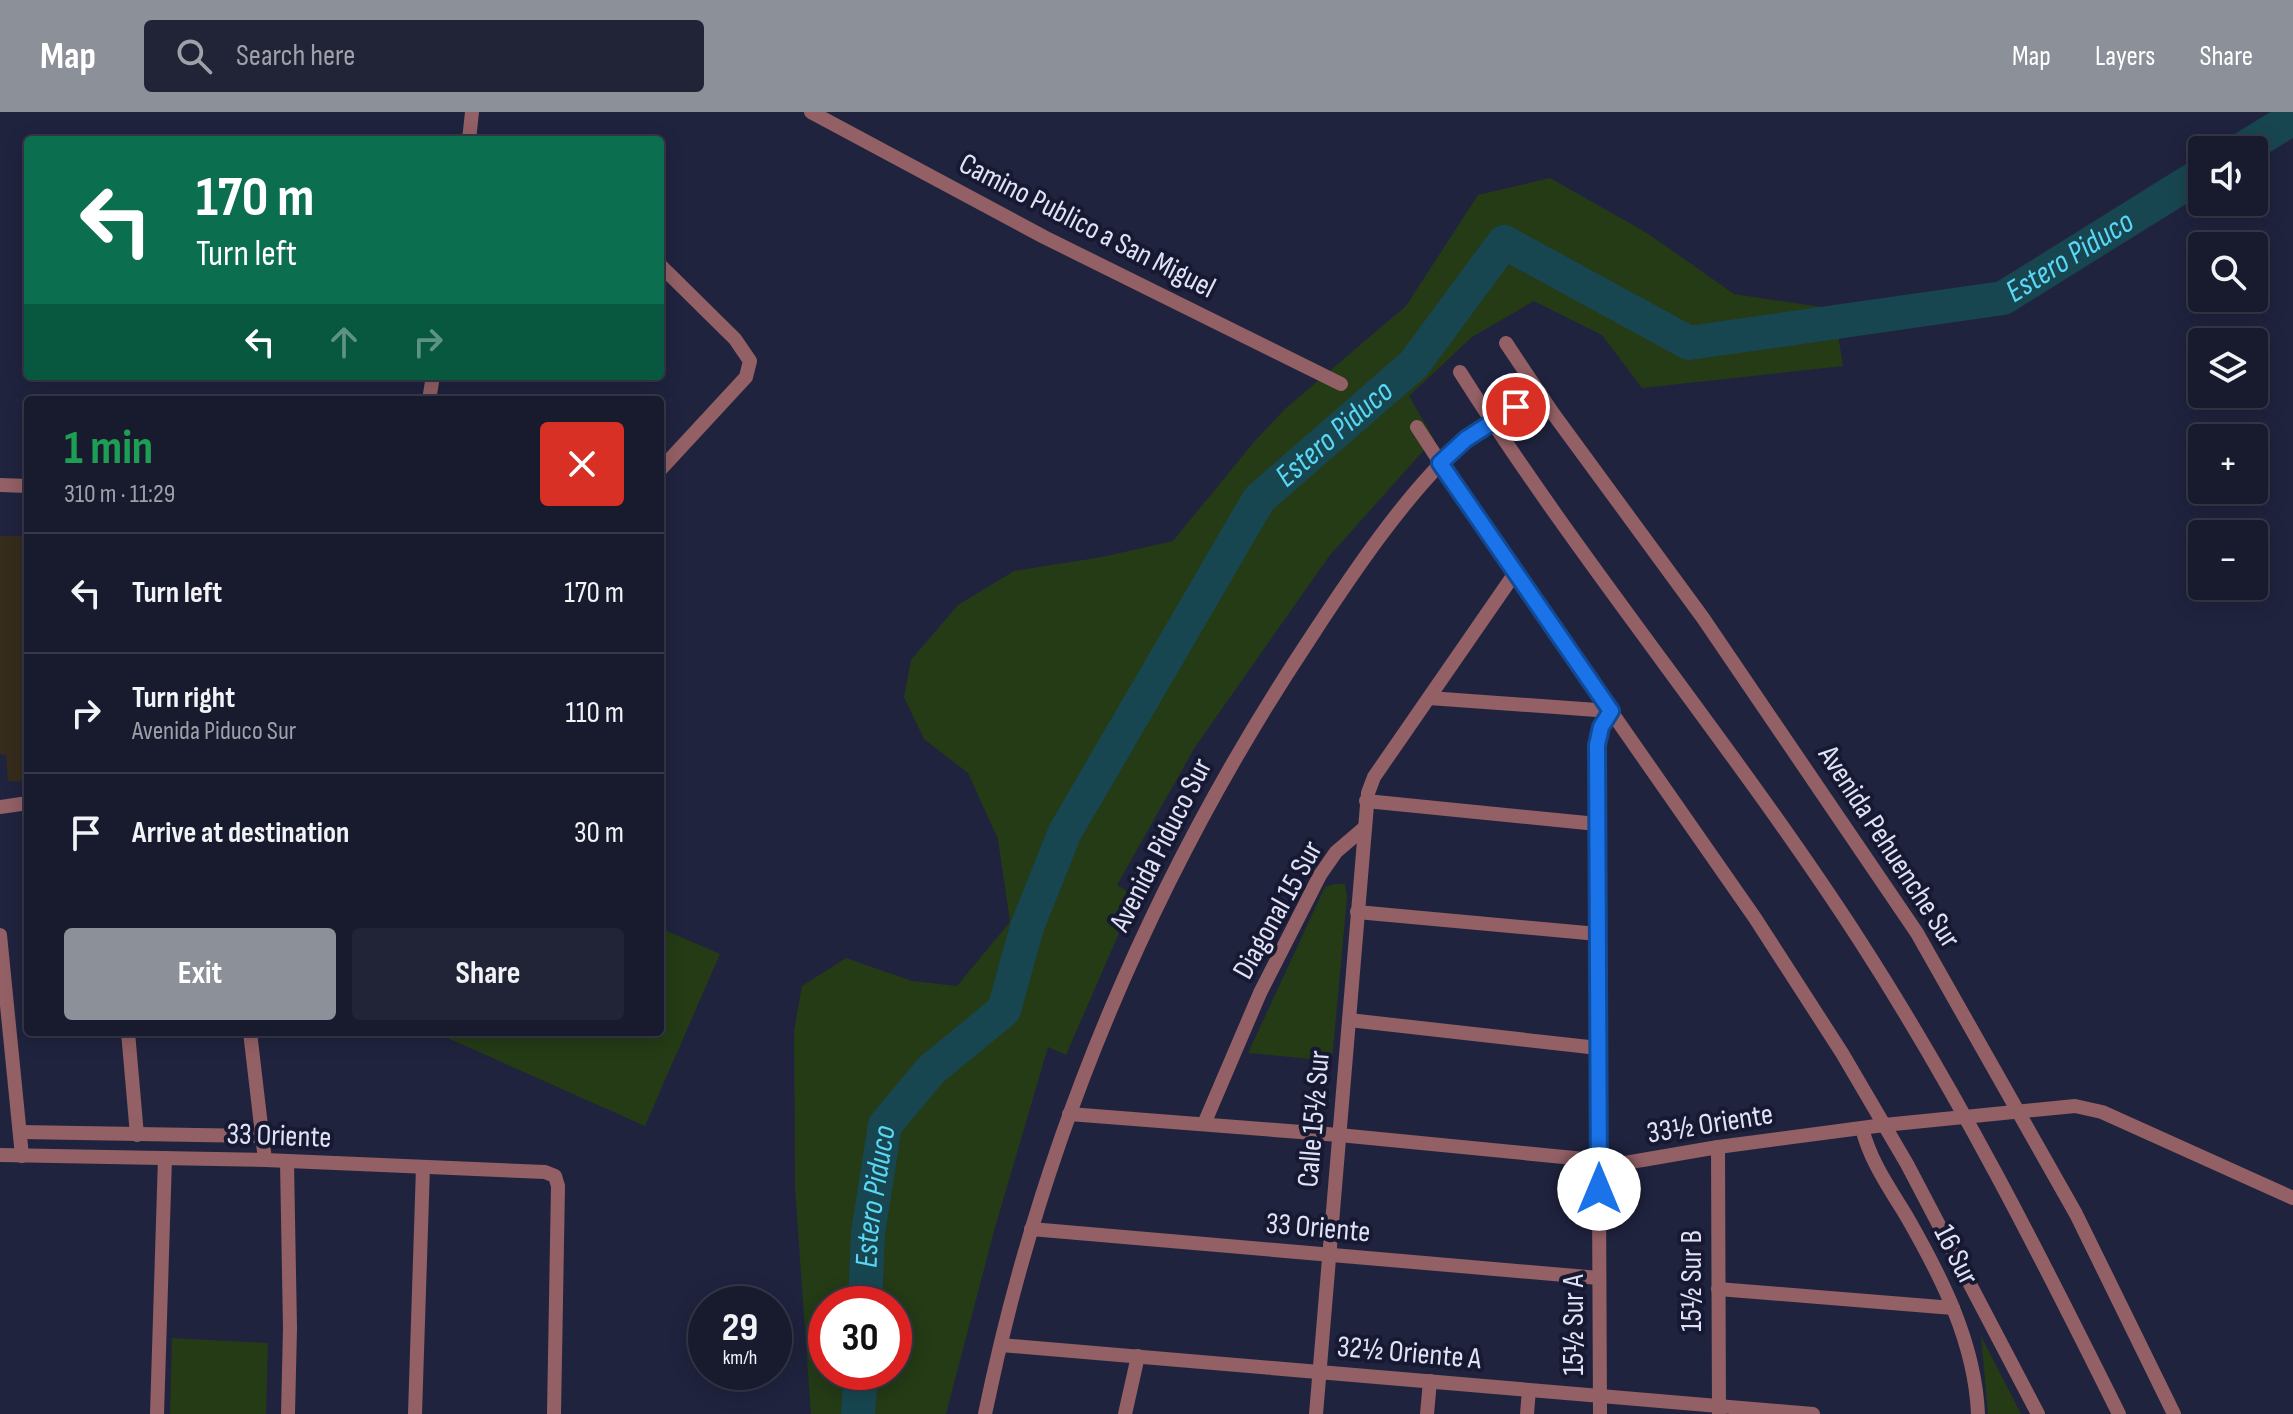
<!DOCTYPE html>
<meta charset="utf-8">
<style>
body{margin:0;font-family:"Sofia Sans Condensed",sans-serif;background:#212336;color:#f1f3f6;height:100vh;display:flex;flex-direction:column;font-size:30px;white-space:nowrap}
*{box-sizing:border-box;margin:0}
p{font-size:26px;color:#9fa1aa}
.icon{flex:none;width:44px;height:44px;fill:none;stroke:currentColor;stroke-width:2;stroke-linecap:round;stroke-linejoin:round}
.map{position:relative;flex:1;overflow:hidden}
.panel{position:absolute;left:24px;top:284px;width:640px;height:640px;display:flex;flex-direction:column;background:#181a2e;border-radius:8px;box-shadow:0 4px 20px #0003,0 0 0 2px #36384a}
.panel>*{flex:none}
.hud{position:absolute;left:24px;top:24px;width:640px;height:244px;border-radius:8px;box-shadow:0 4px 20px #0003,0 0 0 2px #36384a;background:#0b6e4f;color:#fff;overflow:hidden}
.buttons{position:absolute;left:2188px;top:24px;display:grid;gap:16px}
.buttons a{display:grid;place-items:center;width:80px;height:80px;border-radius:8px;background:#181a2e;box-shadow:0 4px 20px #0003,0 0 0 2px #36384a;font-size:40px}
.speed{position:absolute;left:688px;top:1174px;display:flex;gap:16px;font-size:40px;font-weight:700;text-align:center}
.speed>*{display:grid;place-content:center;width:104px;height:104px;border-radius:50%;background:#181a2e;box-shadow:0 4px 20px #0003,0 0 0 2px #36384a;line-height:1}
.speed small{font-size:20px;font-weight:400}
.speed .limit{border:12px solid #d22;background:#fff;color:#111}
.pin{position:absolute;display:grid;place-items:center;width:68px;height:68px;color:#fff;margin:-34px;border:4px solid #fff;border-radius:50%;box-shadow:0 2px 8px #0007}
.me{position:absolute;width:88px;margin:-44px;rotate:0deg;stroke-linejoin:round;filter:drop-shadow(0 0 6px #0008)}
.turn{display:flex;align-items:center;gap:28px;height:168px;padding:0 40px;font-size:36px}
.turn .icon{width:104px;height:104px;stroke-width:2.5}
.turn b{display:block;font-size:56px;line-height:68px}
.lanes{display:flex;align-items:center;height:76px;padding:0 40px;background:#0003;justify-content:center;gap:40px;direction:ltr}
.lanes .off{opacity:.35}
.round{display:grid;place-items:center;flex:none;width:84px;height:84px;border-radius:8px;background:#212336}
.headline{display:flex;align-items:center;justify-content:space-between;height:136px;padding:0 40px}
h1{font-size:48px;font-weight:700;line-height:60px;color:#1e9e55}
.action{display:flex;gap:16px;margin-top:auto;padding:16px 40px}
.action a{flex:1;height:92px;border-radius:8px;background:#8c9099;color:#fff;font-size:32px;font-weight:700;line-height:92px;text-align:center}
.action a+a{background:#212336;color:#f1f3f6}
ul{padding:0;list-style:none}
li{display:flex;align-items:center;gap:24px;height:120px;padding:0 40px;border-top:2px solid #36384a}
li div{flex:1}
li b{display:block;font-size:30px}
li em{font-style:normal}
header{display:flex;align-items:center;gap:48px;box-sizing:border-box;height:112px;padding:0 40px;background:#8c9099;color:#fff}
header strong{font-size:38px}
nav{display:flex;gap:44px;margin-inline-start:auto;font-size:28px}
.search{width:560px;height:72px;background:#212336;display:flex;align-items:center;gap:20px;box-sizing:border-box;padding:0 28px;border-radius:8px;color:#9fa1aa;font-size:30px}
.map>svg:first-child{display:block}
.education{fill:#352c1c}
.green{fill:#243b16;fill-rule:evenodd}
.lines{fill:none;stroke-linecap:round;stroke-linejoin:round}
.river{stroke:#184650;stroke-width:34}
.minor{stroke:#936065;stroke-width:14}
.route-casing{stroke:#114b97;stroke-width:20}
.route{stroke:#1a73e8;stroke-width:14}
.labels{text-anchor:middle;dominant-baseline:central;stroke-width:8;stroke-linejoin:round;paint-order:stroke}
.street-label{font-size:30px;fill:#e0e3f5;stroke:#171933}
.water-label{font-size:32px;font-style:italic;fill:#59d7f4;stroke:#171933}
</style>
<header>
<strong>Map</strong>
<div class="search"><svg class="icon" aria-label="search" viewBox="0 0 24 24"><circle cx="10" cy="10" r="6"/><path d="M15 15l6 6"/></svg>Search here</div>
<nav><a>Map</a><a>Layers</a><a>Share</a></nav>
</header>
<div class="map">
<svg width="2293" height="1302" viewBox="0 0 2293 1302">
<rect width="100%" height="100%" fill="#20233e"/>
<!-- education -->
<polygon class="education" points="0,424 28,424 28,670 8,669 6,643 0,642"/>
<!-- green -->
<g class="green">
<path d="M1550,66L1647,121L1734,182L1834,197L1843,254L1642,276L1602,223L1534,189L1472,225L1409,284L1434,327L1330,443L1195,635L1117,773L1135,784L1066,943L1048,935L994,1119L946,1302H811L795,1076L794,919L802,874L846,846L912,869L957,874L1010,810L998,727L968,661L924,627L904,585L911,548L958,493L1014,459L1102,445L1173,429L1254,330L1285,297L1406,194L1478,83ZM826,1192H894V1260H826Z"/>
<polygon points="1335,772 1345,772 1347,785 1332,949 1248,941 1325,775"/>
<polygon points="660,816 720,842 645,1014 434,920 660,920"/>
<polygon points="1981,1224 2021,1302 1988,1302"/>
<polygon points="172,1226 268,1231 266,1302 170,1302"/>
</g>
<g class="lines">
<!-- river -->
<g class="river">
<polyline points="2241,38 2293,6"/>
<path id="s1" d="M865,1192L868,1121L885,1013L931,958L1004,898L1027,815L1065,720L1259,387L1414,252L1504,130L1689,231L2003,186L2202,62"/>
<polyline points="858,1302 861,1260"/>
</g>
<!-- minor -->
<g class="minor">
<polyline points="811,0 1044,125 1341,272"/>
<polyline points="469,28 472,0"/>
<polyline points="660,153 735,227 750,249 746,265 660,358"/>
<polyline points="1506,231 1552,300 1703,506 1917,821 2076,1102 2174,1302"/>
<path d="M1460,260C1584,456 1734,634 1860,829C1958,981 2039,1141 2119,1302"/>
<polyline points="429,288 433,264"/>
<polyline points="1417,315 1477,407 1755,806 1842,941 1907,1052 2038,1302"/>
<polyline points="0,373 28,374"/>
<polyline points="1429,586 1611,599"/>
<polyline points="1366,689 1597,712"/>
<polyline points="0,695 28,691"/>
<polyline points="1357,800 1598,822"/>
<polyline points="0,823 22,1044"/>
<polyline points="1349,908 1598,936"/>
<polyline points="128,920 137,1023"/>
<polyline points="250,920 265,1048"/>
<polyline points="1069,1002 1339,1023 1625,1051 1718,1035 1884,1013 2075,994 2102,1000 2293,1086"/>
<polyline points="1204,1012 1260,881 1320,763 1336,740 1364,716"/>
<path d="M1862,1016C1870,1049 1890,1077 1907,1105C1942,1166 1975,1231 1978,1302"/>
<polyline points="20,1020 261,1024"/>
<polyline points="1718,1035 1719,1302"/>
<polyline points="0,1043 265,1048 545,1060 555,1064 558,1074 554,1302"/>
<polyline points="287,1050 290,1216 288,1302"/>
<polyline points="1031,1117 1599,1166"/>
<polyline points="1718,1177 1953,1196"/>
<polyline points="1001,1233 1813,1302"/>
<polyline points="157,1302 165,1046"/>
<polyline points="415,1302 423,1055"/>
<path d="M985,1302C1042,1024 1154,761 1311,525C1352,462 1407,380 1463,330C1485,310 1514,296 1540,281"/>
<polyline points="1125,1302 1138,1244"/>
<polyline points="1316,1302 1368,681 1374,665 1515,461"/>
<polyline points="1427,1302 1430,1269"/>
<polyline points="1527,1302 1529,1278"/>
<polyline points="1600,1302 1597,633 1601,615 1611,599"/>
</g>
</g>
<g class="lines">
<!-- route casing -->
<g class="route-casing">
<polyline id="route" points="1516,295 1466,327 1440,351 1611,599 1601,615 1597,633 1599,1077"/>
</g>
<!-- route -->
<use href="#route" class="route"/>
</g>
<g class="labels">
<!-- street labels -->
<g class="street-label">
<text transform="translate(1087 114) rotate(27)">Camino Publico a San Miguel</text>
<text transform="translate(1161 733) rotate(-63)">Avenida Piduco Sur</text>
<text transform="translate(1889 735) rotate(57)">Avenida Pehuenche Sur</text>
<text transform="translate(1278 798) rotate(-61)">Diagonal 15 Sur</text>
<text transform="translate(1314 1007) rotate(-85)">Calle 15½ Sur</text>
<text transform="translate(1710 1012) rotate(-9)">33½ Oriente</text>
<text transform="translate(279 1024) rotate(2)">33 Oriente</text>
<text transform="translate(1318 1116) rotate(5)">33 Oriente</text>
<text transform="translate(1956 1143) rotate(63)">16 Sur</text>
<text transform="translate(1692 1169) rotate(-90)">15½ Sur B</text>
<text transform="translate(1574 1213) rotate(-90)">15½ Sur A</text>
<text transform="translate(1409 1241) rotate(5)">32½ Oriente A</text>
</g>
<!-- water labels -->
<g class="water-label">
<text stroke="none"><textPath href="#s1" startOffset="1884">Estero Piduco</textPath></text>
<text stroke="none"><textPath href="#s1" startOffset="1020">Estero Piduco</textPath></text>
<text stroke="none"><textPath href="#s1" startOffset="108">Estero Piduco</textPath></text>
</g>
</g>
</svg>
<div class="buttons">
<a><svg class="icon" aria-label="sound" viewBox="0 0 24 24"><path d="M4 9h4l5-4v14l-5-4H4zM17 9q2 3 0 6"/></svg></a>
<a><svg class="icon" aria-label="search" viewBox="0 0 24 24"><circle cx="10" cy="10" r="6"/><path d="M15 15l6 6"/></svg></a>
<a><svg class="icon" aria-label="layers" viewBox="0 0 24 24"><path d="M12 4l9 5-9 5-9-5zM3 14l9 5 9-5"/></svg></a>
<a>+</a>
<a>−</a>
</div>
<div class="speed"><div>29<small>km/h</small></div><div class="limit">30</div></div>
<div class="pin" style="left:1516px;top:295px;background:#d93025"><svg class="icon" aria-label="arrive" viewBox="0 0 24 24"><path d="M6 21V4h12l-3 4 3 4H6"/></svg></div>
<svg class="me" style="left:1599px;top:1077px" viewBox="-20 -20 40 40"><circle r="19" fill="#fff"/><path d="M0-13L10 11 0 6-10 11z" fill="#1a73e8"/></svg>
<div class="hud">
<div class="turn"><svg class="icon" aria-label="left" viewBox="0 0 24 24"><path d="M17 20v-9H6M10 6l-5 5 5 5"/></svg><div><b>170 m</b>Turn left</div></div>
<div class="lanes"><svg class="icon" aria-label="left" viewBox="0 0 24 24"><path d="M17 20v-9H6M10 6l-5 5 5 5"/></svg><svg class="icon off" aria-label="ahead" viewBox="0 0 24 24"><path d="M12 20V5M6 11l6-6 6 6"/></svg><svg class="icon off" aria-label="right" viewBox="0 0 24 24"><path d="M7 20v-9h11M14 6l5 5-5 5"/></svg></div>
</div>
<section class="panel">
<div class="headline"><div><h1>1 min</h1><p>310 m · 11:29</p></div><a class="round" style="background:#d93025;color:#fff"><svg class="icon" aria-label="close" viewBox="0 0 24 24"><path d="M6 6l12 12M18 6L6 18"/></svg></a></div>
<ul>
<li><svg class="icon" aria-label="left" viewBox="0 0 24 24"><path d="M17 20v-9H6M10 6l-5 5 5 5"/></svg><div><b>Turn left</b></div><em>170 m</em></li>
<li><svg class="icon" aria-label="right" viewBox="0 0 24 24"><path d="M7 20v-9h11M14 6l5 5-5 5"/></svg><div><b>Turn right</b><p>Avenida Piduco Sur</p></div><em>110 m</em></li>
<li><svg class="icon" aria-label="arrive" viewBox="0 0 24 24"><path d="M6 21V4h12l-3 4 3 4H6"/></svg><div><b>Arrive at destination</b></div><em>30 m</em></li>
</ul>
<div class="action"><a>Exit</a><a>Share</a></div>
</section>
</div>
